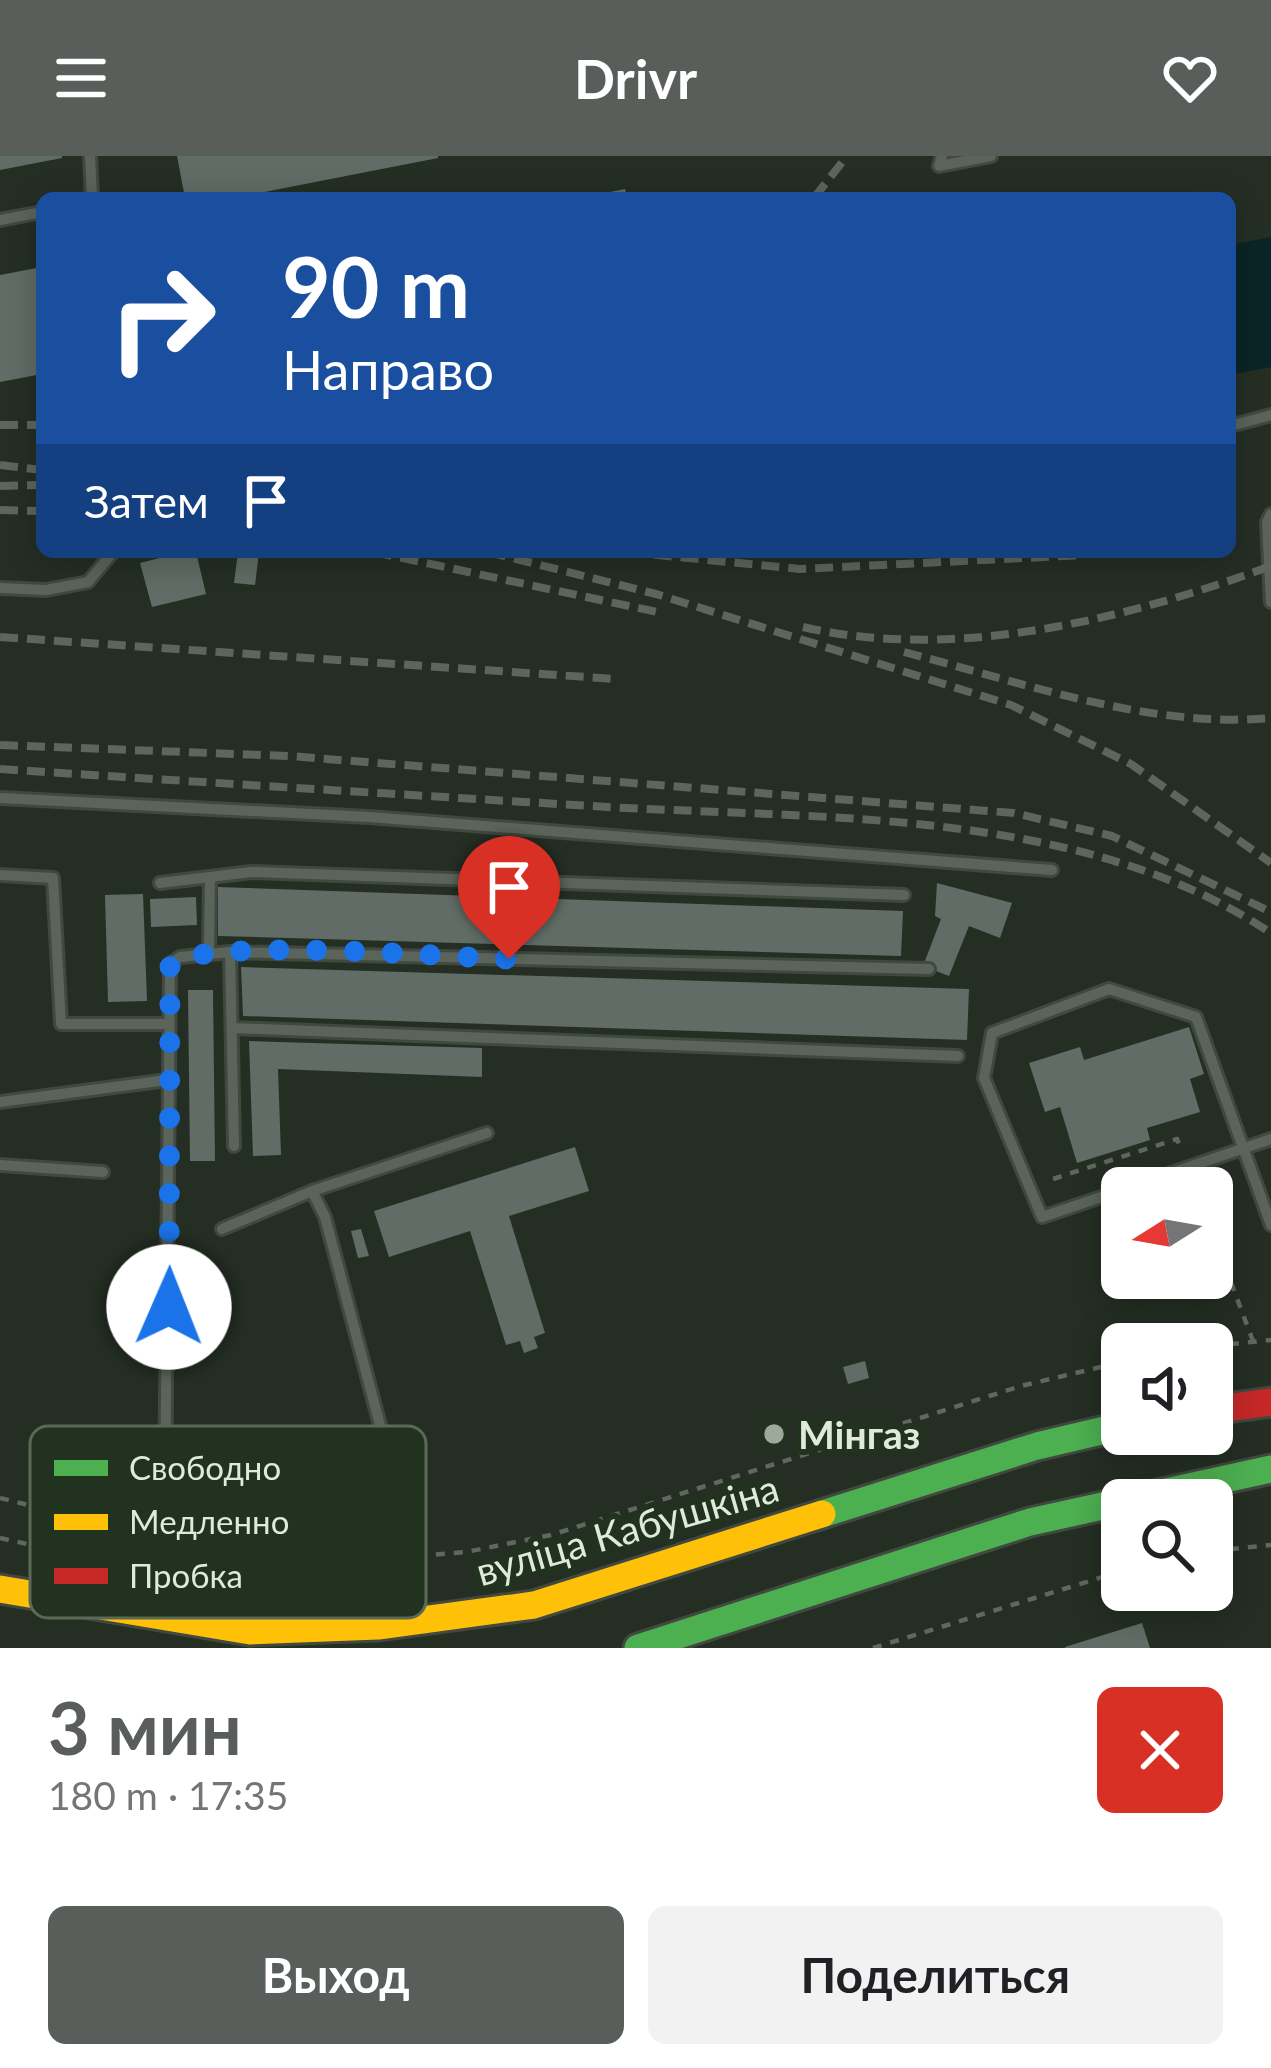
<!DOCTYPE html>
<html lang="ru">
<meta charset="utf-8">
<style>
body{margin:0;font-family:Lato,sans-serif;background:#f2f2f2;color:#202124;height:100vh;display:flex;flex-direction:column;font-size:45px;white-space:nowrap}
*{box-sizing:border-box;margin:0}
p{font-size:39px;color:#757577}
.icon{flex:none;width:66px;height:66px;fill:none;stroke:currentColor;stroke-width:2;stroke-linecap:round;stroke-linejoin:round}
.map{position:relative;height:1492px;overflow:hidden}
.sheet{display:flex;flex-direction:column;background:#fff;flex:1}
.sheet>*{flex:none}
.guide{position:absolute;left:36px;top:36px;width:1200px;height:366px;border-radius:18px;box-shadow:0 6px 30px #0003;background:#1a4fa0;color:#fff;overflow:hidden}
.needle{width:78px;rotate:259deg}
.fabs{position:absolute;left:1101px;top:1011px;display:grid;gap:24px}
.fabs a{display:grid;place-items:center;width:132px;height:132px;border-radius:18px;background:#fff;box-shadow:0 6px 30px #0003;font-size:60px}
.pin{position:absolute;display:grid;place-items:center;width:102px;height:102px;color:#fff;margin:-123px -51px;border-radius:50% 50% 50% 0;rotate:-45deg;box-shadow:0 0 12px #0007}
.pin .icon{rotate:45deg}
.me{position:absolute;width:132px;margin:-66px;rotate:1deg;stroke-linejoin:round;filter:drop-shadow(0 0 9px #0008)}
.turn{display:flex;align-items:center;gap:42px;height:252px;padding:0 48px;font-size:54px}
.turn .icon{width:156px;height:156px;stroke-width:2.5}
.turn b{display:block;font-size:84px;line-height:102px}
.then{display:flex;align-items:center;height:114px;padding:0 48px;background:#0003;gap:24px;font-size:45px}
.round{display:grid;place-items:center;flex:none;width:126px;height:126px;border-radius:18px;background:#f2f2f2}
.summary{display:flex;align-items:center;justify-content:space-between;height:204px;padding:0 48px}
h1{font-size:72px;font-weight:700;line-height:90px;color:#595e5a}
.cta{display:flex;gap:24px;margin-top:auto;padding:24px 48px}
.cta a{flex:1;height:138px;border-radius:18px;background:#595e5a;color:#fff;font-size:48px;font-weight:700;line-height:138px;text-align:center}
.cta a+a{background:#f2f2f2;color:#202124}
header{display:flex;justify-content:space-between;align-items:center;height:156px;padding:0 48px;background:#595e5a;color:#fff;font-size:54px;font-weight:700}
.map>svg:first-child{display:block}
.water{fill:#0b2426}
.building{fill:#606c65}
.lines{fill:none;stroke-linecap:round;stroke-linejoin:round}
.lane-casing{stroke:#40483f;stroke-width:16}
.fast-casing{stroke:#40483f;stroke-width:33}
.slow-casing{stroke:#40483f;stroke-width:33}
.jam-casing{stroke:#40483f;stroke-width:33}
.path{stroke:#60675f;stroke-width:4.5;stroke-dasharray:9 9;stroke-linecap:butt}
.lane{stroke:#5b645a;stroke-width:10}
.fast{stroke:#4caf50;stroke-width:27}
.slow{stroke:#ffc107;stroke-width:27}
.jam{stroke:#c62828;stroke-width:27}
.rail{stroke:#5d655c;stroke-width:8;stroke-dasharray:18 9;stroke-linecap:butt}
.route{stroke:#1a73e8;stroke-width:21;stroke-dasharray:0 37.8}
.poi-dot{fill:#9ea89c;stroke:#21331e;stroke-width:4.5}
.labels{text-anchor:middle;dominant-baseline:central;stroke-width:12;stroke-linejoin:round;paint-order:stroke}
.poi-label{font-size:39px;font-weight:bold;fill:#dfeadd;stroke:#21331e;text-anchor:start}
.street-label{font-size:39px;fill:#dfeadd;stroke:#21331e}
.key{fill:#21331e;stroke:#5a6a57;stroke-width:3}
.key-label{font-size:33px;fill:#dfeadd}
</style>
<header><svg class="icon" aria-label="menu" viewBox="0 0 24 24"><path d="M4 6h16M4 12h16M4 18h16"/></svg>Drivr<svg class="icon" aria-label="heart" viewBox="0 0 24 24"><path d="M12 20l-8-8c-3-5 5-10 8-4 3-6 11-1 8 4z"/></svg></header>
<div class="map">
<svg width="1271" height="1492" viewBox="0 0 1271 1492">
<rect width="100%" height="100%" fill="#242e23"/>
<!-- water -->
<polygon class="water" points="1271,81 1271,211 1230,219 1230,89"/>
<!-- building -->
<g class="building">
<polygon points="0,0 62,0 62,2 0,14"/>
<polygon points="177,0 438,0 438,2 233,42 185,42"/>
<polygon points="625,33 627,42 591,42 591,40"/>
<polygon points="42,111 42,218 0,226 0,119"/>
<polygon points="183,396 196,396 206,438 152,451 140,407"/>
<polygon points="238,396 259,396 255,429 234,427"/>
<polygon points="937,727 1012,747 1000,782 969,770 949,820 923,810 941,763 935,760"/>
<polygon points="218,731 903,755 901,800 218,780"/>
<polygon points="143,738 147,845 108,846 105,739"/>
<polygon points="196,741 197,769 151,771 150,743"/>
<polygon points="241,811 969,833 967,884 243,860"/>
<polygon points="188,834 213,834 215,1005 190,1005"/>
<polygon points="1189,871 1204,918 1190,923 1200,956 1147,972 1150,984 1077,1007 1060,951 1045,956 1029,907 1080,891 1084,904"/>
<polygon points="249,885 482,892 482,921 278,913 281,999 253,1000"/>
<polygon points="575,991 589,1035 509,1060 545,1177 534,1181 538,1192 524,1197 520,1185 506,1189 470,1075 389,1101 374,1055"/>
<polygon points="361,1073 369,1100 358,1102 351,1075"/>
<polygon points="865,1205 869,1222 848,1228 843,1211"/>
<polygon points="1142,1467 1150,1492 1065,1492 1065,1491"/>
</g>
<g class="lines">
<!-- lane casing -->
<g class="lane-casing">
<g id="lane">
<polyline points="942,0 939,10 991,0"/>
<polyline points="87,42 92,40 90,0"/>
<polyline points="0,64 42,56"/>
<polyline points="1230,270 1271,259"/>
<polyline points="1271,358 1267,366 1271,446"/>
<polyline points="0,432 46,434 88,426 113,396"/>
<polyline points="0,642 369,661 1052,714"/>
<polyline points="0,719 53,722 61,868 166,868"/>
<polyline points="210,721 251,716 904,739"/>
<polyline points="160,727 210,721 209,797"/>
<polyline points="230,796 234,990"/>
<polyline points="232,872 958,900"/>
<polyline points="0,946 167,924"/>
<polyline points="0,1009 103,1016"/>
<polyline points="1127,1032 1271,983"/>
<polyline points="1122,1034 1042,1061 984,922 992,877 1109,833 1196,861 1271,1069"/>
<polyline points="222,1073 312,1035"/>
<polyline points="190,1321 286,1315 385,1288 325,1061 312,1035 487,977"/>
<polyline points="164,1455 170,808 180,801 230,796 929,813"/>
</g>
</g>
<!-- fast casing -->
<g class="fast-casing">
<g id="fast">
<polyline points="822,1358 1037,1290 1122,1270"/>
<polyline points="638,1492 1030,1366 1271,1313"/>
</g>
</g>
<!-- slow casing -->
<g class="slow-casing">
<polyline id="slow" points="0,1433 250,1475 378,1470 534,1449 822,1358"/>
</g>
<!-- jam casing -->
<g class="jam-casing">
<polyline id="jam" points="1212,1254 1271,1246"/>
</g>
<!-- path -->
<g class="path">
<polyline points="1053,1023 1177,983 1181,993"/>
<polyline points="1212,1076 1253,1185"/>
<polyline points="1212,1190 1271,1184"/>
<polyline points="0,1342 144,1378"/>
<polyline points="0,1382 95,1403 102,1367"/>
<polyline points="185,1386 365,1404 466,1396 551,1379 1021,1230 1122,1206"/>
<polyline points="1212,1395 1271,1389"/>
<polyline points="365,1404 373,1440"/>
<polyline points="873,1492 1122,1415"/>
</g>
<!-- lane -->
<use href="#lane" class="lane"/>
<!-- fast -->
<use href="#fast" class="fast"/>
<!-- slow -->
<use href="#slow" class="slow"/>
<!-- jam -->
<use href="#jam" class="jam"/>
<!-- rail -->
<g class="rail">
<polyline points="814,42 847,0"/>
<polyline points="0,269 42,269"/>
<polyline points="0,309 42,314"/>
<polyline points="0,330 42,329"/>
<polyline points="0,354 42,355"/>
<polyline points="374,396 662,457"/>
<polyline points="488,396 656,438 1011,549 1131,608 1271,707"/>
<polyline points="627,396 800,413 1085,399"/>
<path d="M803,471C957,506 1126,463 1271,410"/>
<polyline points="0,481 615,523"/>
<path d="M904,496C1021,526 1149,573 1271,562"/>
<polyline points="0,589 289,600 1014,657 1112,680 1271,756"/>
<path d="M0,613C197,626 394,638 591,650C814,664 1078,649 1271,777"/>
</g>
</g>
<g class="lines">
<!-- route -->
<path class="route" d="M169,1151L170,808C210,781 448,801 509,803"/>
</g>
<!-- markers -->
<circle class="poi-dot" cx="774" cy="1278" r="12"/>
<g class="labels">
<!-- poi labels -->
<g class="poi-label">
<text x="798" y="1278">Мінгаз</text>
</g>
<!-- street labels -->
<g class="street-label">
<text transform="translate(627 1373) rotate(-16)">вуліца Кабушкіна</text>
</g>
</g>
<!-- legend -->
<rect x="30" y="1270" width="396" height="192" rx="18" class="key"/>
<rect x="54" y="1304" width="54" height="16" fill="#4caf50"/>
<rect x="54" y="1358" width="54" height="16" fill="#ffc107"/>
<rect x="54" y="1412" width="54" height="16" fill="#c62828"/>
<g class="key-label">
<text x="129" y="1324">Свободно</text>
<text x="129" y="1378">Медленно</text>
<text x="129" y="1432">Пробка</text>
</g>
</svg>
<div class="fabs">
<a><svg class="needle" viewBox="-14 -14 28 28"><path d="M0-13l5 13h-10z" fill="#e53935"/><path d="M0 13l5-13h-10z" fill="#757577"/></svg></a>
<a><svg class="icon" aria-label="sound" viewBox="0 0 24 24"><path d="M4 9h4l5-4v14l-5-4H4zM17 9q2 3 0 6"/></svg></a>
<a><svg class="icon" aria-label="search" viewBox="0 0 24 24"><circle cx="10" cy="10" r="6"/><path d="M15 15l6 6"/></svg></a>
</div>
<div class="pin" style="left:509px;top:803px;background:#d93025"><svg class="icon" aria-label="arrive" viewBox="0 0 24 24"><path d="M6 21V4h12l-3 4 3 4H6"/></svg></div>
<svg class="me" style="left:169px;top:1151px" viewBox="-20 -20 40 40"><circle r="19" fill="#fff"/><path d="M0-13L10 11 0 6-10 11z" fill="#1a73e8"/></svg>
<div class="guide">
<div class="turn"><svg class="icon" aria-label="right" viewBox="0 0 24 24"><path d="M7 20v-9h11M14 6l5 5-5 5"/></svg><div><b>90 m</b>Направо</div></div>
<div class="then">Затем<svg class="icon" aria-label="arrive" viewBox="0 0 24 24"><path d="M6 21V4h12l-3 4 3 4H6"/></svg></div>
</div>
</div>
<section class="sheet">
<div class="summary"><div><h1>3 мин</h1><p>180 m · 17:35</p></div><a class="round" style="background:#d93025;color:#fff"><svg class="icon" aria-label="close" viewBox="0 0 24 24"><path d="M6 6l12 12M18 6L6 18"/></svg></a></div>
<div class="cta"><a>Выход</a><a>Поделиться</a></div>
</section>
